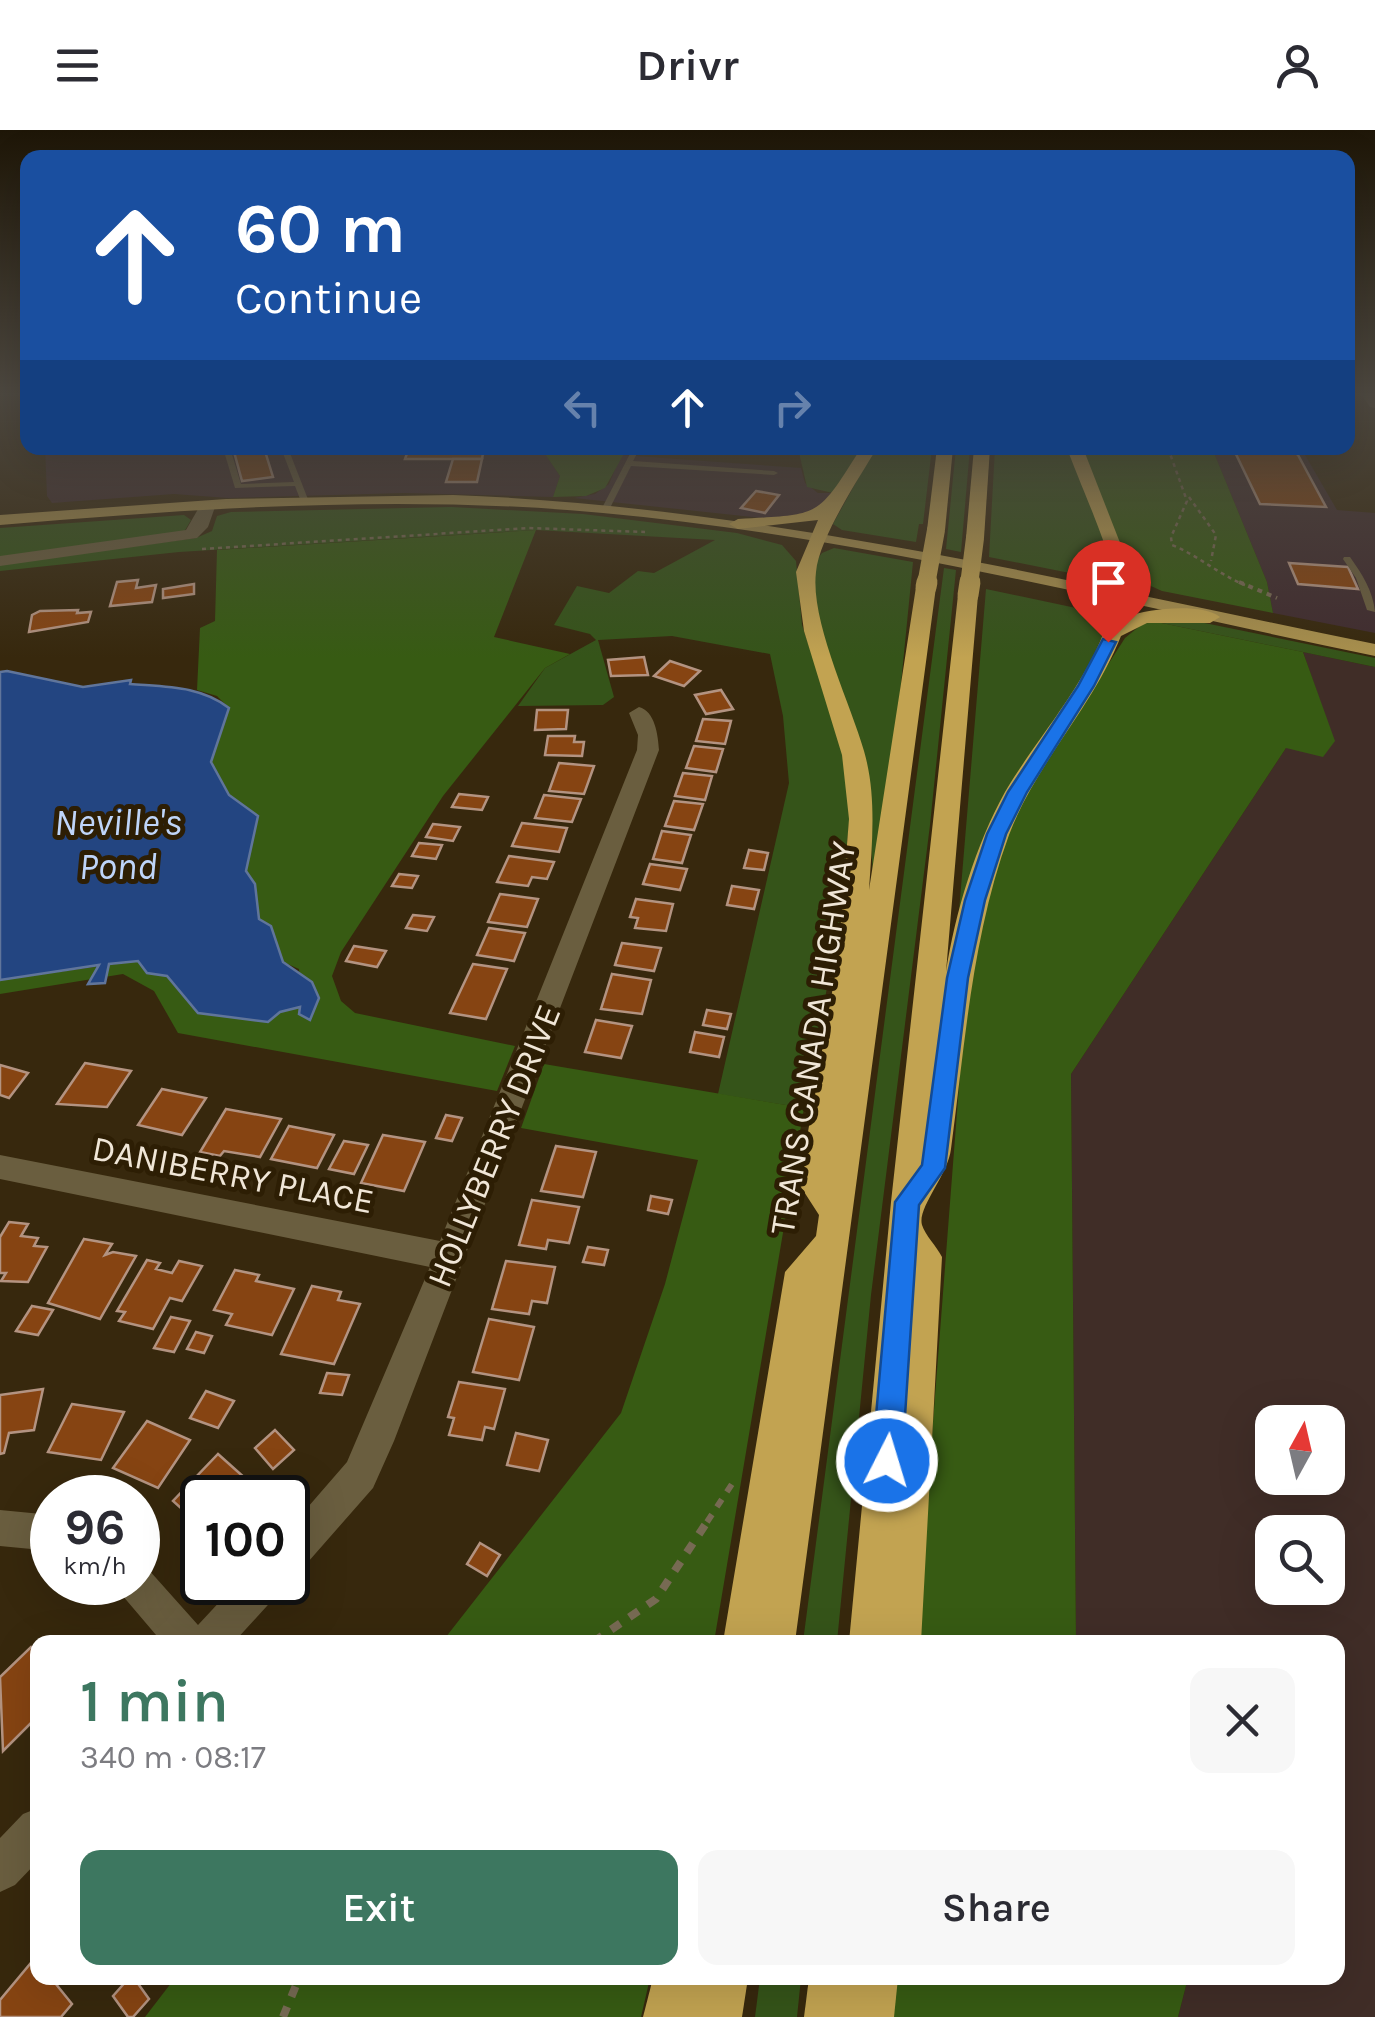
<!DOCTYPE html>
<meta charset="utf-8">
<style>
body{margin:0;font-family:Karla,sans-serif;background:#f7f7f7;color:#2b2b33;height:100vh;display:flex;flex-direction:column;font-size:38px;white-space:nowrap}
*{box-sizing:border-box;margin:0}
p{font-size:32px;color:#7c7c81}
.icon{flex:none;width:55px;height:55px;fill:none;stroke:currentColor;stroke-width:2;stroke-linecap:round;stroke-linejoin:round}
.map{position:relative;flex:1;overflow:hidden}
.side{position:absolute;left:30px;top:1505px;width:1315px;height:350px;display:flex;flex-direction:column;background:#fff;border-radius:20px;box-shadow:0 10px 40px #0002}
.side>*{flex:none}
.top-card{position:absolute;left:20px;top:20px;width:1335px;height:305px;border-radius:20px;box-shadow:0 10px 40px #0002;background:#1a4fa0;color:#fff;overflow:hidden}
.needle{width:65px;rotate:8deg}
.fabs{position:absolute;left:1255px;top:1275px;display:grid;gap:20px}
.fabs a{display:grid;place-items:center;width:90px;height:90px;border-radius:20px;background:#fff;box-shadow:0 10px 40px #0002;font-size:50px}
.speed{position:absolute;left:30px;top:1345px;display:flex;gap:20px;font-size:50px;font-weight:700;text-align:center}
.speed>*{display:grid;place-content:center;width:130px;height:130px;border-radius:50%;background:#fff;box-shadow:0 10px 40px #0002;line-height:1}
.speed small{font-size:25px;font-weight:400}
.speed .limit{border:5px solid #111;border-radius:15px;background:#fff;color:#111}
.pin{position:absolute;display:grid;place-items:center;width:85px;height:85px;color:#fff;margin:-102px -42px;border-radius:50% 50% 50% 0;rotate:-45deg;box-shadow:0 0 10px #0007}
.pin .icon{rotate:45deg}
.me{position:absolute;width:110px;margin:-55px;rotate:5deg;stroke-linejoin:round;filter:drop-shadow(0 0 8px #0008)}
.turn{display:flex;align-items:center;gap:35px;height:210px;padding:0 50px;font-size:45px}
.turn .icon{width:130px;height:130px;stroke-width:2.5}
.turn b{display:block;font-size:70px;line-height:85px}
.lanes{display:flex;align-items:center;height:95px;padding:0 50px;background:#0003;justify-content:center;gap:50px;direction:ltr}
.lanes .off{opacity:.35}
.round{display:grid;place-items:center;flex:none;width:105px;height:105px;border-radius:20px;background:#f7f7f7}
.headline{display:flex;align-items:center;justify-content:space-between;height:170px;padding:0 50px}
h1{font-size:60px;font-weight:600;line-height:75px;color:#3d7760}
.primary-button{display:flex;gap:20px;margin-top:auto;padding:20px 50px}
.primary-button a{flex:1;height:115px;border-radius:20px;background:#3d7760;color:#fff;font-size:40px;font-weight:600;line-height:115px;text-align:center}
.primary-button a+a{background:#f7f7f7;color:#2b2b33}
header{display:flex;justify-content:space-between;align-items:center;height:130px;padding:0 50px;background:#fff;font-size:45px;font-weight:600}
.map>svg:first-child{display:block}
.commercial{fill:#402c2f}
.industrial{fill:#402d27;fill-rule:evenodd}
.green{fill:#355419}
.forest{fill:#375b13}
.water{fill:#234581;stroke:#60759b;stroke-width:2.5}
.building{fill:#864412;stroke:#b39381;stroke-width:2.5}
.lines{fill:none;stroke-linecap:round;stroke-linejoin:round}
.path-far3{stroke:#776a53;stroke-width:2.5;stroke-dasharray:4 4;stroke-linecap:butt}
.path-far2{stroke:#776a53;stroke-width:4;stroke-dasharray:5 5;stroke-linecap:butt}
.path-far1{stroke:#776a53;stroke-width:6;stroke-dasharray:9 9;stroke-linecap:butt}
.path{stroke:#776a53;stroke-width:8;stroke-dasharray:11 11;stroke-linecap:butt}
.service{fill:#6a5e3f;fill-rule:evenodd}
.minor{fill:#6a5e3f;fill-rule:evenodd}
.primary{fill:#a9904d;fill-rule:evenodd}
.motorway{fill:#c2a351;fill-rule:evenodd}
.motorway-bridge-far1{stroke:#c2a351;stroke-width:18}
.motorway-bridge{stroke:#c2a351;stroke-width:21}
.route{fill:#1a73e8;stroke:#114b97;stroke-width:2.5}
.labels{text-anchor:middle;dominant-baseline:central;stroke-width:10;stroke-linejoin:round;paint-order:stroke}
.street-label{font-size:35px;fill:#f0e6d7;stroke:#2d1e04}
.water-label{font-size:38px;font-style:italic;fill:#bfd5f9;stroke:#2d1e04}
</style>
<header><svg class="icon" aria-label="menu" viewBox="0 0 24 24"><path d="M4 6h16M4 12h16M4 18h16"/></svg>Drivr<svg class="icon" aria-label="person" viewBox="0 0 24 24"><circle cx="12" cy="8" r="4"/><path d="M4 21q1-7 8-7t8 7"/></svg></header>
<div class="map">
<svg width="1375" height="1887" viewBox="0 0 1375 1887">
<rect width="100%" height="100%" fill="#37280d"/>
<!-- commercial -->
<g class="commercial">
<polygon points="45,318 541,318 560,346 553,367 404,363 228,368 174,364 52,373 47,366"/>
<polygon points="1212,318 1301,318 1337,380 1375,383 1375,503 1273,483 1267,452"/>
<polygon points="621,325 801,338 805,353 818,363 833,363 816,383 772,389 574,368 595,364 609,354"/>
</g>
<!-- industrial -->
<path class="industrial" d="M1303,522L1375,537V1887H1178L1188,1848H1338V1512H1076L1071,944L1286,618L1334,611ZM1272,1292H1328V1348H1272ZM1272,1402H1328V1458H1272Z"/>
<!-- green -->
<g class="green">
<polygon points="798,318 862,318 833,363 807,357"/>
<polygon points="875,318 932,318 923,394 919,394 916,412 842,400 833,394"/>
<polygon points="956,318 970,318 961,422 946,419"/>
<polygon points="995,318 1070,318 1110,426 1111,446 1100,449 989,427"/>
<polygon points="451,377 583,384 737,403 782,415 796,431 802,495 841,612 850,683 839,795 804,978 718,964 789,653 783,586 770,524 672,506 598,510 614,567 603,575 518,576 545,538 596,510 590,504 554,495 577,456 609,463 638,441 654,443 715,410 536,400 179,422 0,441 0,434 196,408 212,401 217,386 231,382"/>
<polygon points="184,385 191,390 184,402 0,428 0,398"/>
<polygon points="834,418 913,432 895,614 873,745 870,702 815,476 813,435 822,423"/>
<polygon points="944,438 956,440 930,695 871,1165 837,1512 803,1512"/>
<polygon points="986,459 1109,485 1110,491 957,805"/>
<polygon points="1185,489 1375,528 1375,537 1147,490"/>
<polygon points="760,1848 801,1848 797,1887 755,1887"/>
</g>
<!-- forest -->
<g class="forest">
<polygon points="541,318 627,318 605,358 586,366 553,367 560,346"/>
<polygon points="1079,318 1212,318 1267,452 1273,483 1162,461 1133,448"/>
<polygon points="536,400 494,507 570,524 545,538 443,666 341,822 332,846 341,871 355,883 515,916 497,961 178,903 154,861 123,844 0,864 0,850 138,831 167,846 198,883 280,882 301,876 302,888 299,839 283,832 271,797 259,790 255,754 246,741 258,686 229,665 211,631 229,578 217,566 197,560 200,498 215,491 217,420"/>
<polygon points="1147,490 1303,522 1335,611 1323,627 1286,618 1071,944 1076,1512 916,1512 964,892 989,754 1022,669 1125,508"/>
<polygon points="544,934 804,978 714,1512 442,1512 621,1283 665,1154 698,1030 521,998"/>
<polygon points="175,1848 650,1848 641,1887 145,1887"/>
<polygon points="891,1848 1188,1848 1178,1887 888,1887"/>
</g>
<!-- water -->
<path class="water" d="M7,541L83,557L131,550L130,554C167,557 201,556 229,578L211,632L229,665L258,686L246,741L255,754L259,789L271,796L283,832L312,852L319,868L310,890L299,884L300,877L280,882L268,892L198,883L167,846L147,843L138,831L109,834L105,853L88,854L99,835L0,850V542Z"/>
<!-- building -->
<g class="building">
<polygon points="233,318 264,318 273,347 242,351"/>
<polygon points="409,318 484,318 482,329 405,329"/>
<polygon points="1233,318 1290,318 1298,325 1326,377 1260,374"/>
<polygon points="453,329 482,329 477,352 446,352"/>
<polygon points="756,361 779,365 765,383 741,378"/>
<polygon points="1289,433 1348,437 1358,459 1298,454"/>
<polygon points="138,450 136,458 156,455 152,472 110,476 117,452"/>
<polygon points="194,454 194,464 163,468 163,459"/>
<polygon points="78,480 77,483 91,482 88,492 29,502 32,485 40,481"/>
<polygon points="644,527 648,545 611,546 608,530"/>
<polygon points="670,531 700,541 684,556 654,546"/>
<polygon points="721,560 733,579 706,584 695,565"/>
<polygon points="537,580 568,580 566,599 535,600"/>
<polygon points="703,589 731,591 725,614 696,611"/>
<polygon points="548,606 575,606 574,612 584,612 582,626 545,625"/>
<polygon points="694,616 723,619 716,642 686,638"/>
<polygon points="559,633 594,636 584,664 549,661"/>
<polygon points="683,643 712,646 705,670 675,666"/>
<polygon points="459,664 488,667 482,680 452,677"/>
<polygon points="544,665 581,669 572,692 535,688"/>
<polygon points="674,671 703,674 694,700 665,696"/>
<polygon points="522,693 567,698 559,722 512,716"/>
<polygon points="433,694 460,697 453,711 426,707"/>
<polygon points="662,701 691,705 682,733 653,729"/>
<polygon points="419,713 442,715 436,729 412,726"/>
<polygon points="749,720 768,723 764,740 744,738"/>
<polygon points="509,726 554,732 547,749 532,747 528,756 497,752"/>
<polygon points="650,734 687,739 680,760 643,754"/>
<polygon points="399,744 418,746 412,758 392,756"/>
<polygon points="732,756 759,760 754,779 727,775"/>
<polygon points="500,764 538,769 527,797 488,792"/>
<polygon points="636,769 673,774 666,801 635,798 638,788 630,787"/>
<polygon points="413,785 434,787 427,801 406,798"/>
<polygon points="489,798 525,803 514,831 477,825"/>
<polygon points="622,813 661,818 654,841 615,835"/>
<polygon points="354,816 386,821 377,837 346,831"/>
<polygon points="473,834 507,839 486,889 450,883"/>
<polygon points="612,844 651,850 642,884 601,879"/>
<polygon points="707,880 731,884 727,899 703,895"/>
<polygon points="596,890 632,896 621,928 585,922"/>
<polygon points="695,902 724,907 719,927 690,922"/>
<polygon points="85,933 131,941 107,977 57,974"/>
<polygon points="0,935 28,943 9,968 0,965"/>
<polygon points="162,959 206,968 182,1005 138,995"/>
<polygon points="226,979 281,989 260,1027 224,1021 220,1026 200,1022"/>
<polygon points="446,985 462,988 452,1011 436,1008"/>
<polygon points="289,996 334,1005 317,1038 271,1029"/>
<polygon points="383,1005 425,1012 404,1061 361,1053"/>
<polygon points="344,1011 368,1015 354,1044 329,1039"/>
<polygon points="556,1016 596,1022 583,1067 541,1061"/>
<polygon points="651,1066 672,1070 668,1084 648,1080"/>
<polygon points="532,1070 579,1077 569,1113 548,1110 546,1119 519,1115"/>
<polygon points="9,1092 28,1094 21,1106 38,1108 34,1116 47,1117 28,1152 1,1151 6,1143 0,1143 0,1107"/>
<polygon points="84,1109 112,1114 105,1125 113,1122 136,1126 100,1189 48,1173"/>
<polygon points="588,1117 608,1120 604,1135 583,1132"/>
<polygon points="147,1130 160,1133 156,1139 172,1143 179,1131 202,1136 182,1171 170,1168 153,1199 119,1191 125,1182 117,1181"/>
<polygon points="506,1131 555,1137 547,1173 532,1171 529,1184 492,1179"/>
<polygon points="235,1140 259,1145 256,1151 294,1159 272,1205 226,1195 232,1184 214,1180"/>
<polygon points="312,1156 341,1162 338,1170 360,1174 334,1234 281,1224"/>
<polygon points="32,1176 53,1180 38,1205 16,1201"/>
<polygon points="171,1187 190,1191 174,1222 154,1218"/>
<polygon points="489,1189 534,1197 519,1250 473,1242"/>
<polygon points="196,1202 212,1206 204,1223 187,1219"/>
<polygon points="327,1243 349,1245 342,1265 320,1263"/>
<polygon points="459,1252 505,1259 494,1299 485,1297 482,1310 449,1305 454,1288 448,1287"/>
<polygon points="43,1259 34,1300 9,1303 4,1323 0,1324 0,1265"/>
<polygon points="206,1261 234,1271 218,1298 190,1288"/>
<polygon points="72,1274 124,1282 101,1330 48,1322"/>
<polygon points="147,1291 190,1310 158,1358 113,1338"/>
<polygon points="275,1300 294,1320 273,1339 255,1318"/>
<polygon points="516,1303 548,1310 539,1341 507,1335"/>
<polygon points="218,1324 256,1358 248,1368 202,1368 202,1397 173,1371"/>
<polygon points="480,1413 500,1425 487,1446 467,1434"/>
<polygon points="31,1517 38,1525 38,1586 3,1621 0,1547"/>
<polygon points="35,1828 38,1848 51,1848 72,1874 61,1887 0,1887 0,1870"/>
<polygon points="129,1848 134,1848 149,1869 133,1887 128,1887 113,1866"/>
</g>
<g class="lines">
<!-- path-far3 -->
<g class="path-far3">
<path d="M1168,318L1187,371L1171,407L1172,415C1199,426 1218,444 1245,455"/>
<polyline points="1189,367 1216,405 1211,431"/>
<polyline points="202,419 529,398 645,402"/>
</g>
<!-- path-far2 -->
<polyline class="path-far2" points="1239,452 1277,468"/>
<!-- path-far1 -->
<polyline class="path-far1" points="707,1392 736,1348"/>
<!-- path -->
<g class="path">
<polyline points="593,1512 656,1469 709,1389"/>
<polyline points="283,1887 299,1848"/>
</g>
<!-- service -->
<g class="service">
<polygon points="223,318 230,318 241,354 294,352 281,318 288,318 309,372 302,374 295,356 235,358"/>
<polygon points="633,318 640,318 633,331 774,341 778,343 774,345 631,336 610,378 603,380 602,378"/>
<path d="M1344,427H1350C1362,444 1373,461 1375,482L1367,480L1356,448L1343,429Z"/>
</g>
<!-- minor -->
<g class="minor">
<polygon points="1361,264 1375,264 1375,278 1370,277"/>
<polygon points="207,372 215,377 208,397 197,408 0,436 0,426 186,400 201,374"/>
<path d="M639,577C655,581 658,605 659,620L394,1311L373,1358L301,1440L288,1446V1400L347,1332L430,1137L0,1049V1025L440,1111L637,620L638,605L629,583Z"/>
<polygon points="0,1380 52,1385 52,1421 0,1416"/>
<polygon points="138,1434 148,1439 198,1495 238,1452 283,1452 277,1465 234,1512 162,1512 122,1465 116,1452 138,1452"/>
<polygon points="38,1678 38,1731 15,1755 0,1762 0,1708 23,1684"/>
</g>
<!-- primary -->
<path class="primary" d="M453,365C766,377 1069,452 1375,514V526C1119,473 864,407 603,383C402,364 200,378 0,395V385L226,369Z"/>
<!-- motorway -->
<g class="motorway">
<path d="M861,318H877C859,348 819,408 816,442C810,491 850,572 864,621C877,666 872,714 869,760L916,457L926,451L936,457L795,1512H723L785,1142L816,1106L819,1085L799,1054L838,828L849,689L842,625L804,501L796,442L818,390L738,399L729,394L738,389C822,384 816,389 861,318Z"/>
<polygon points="937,318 953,318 945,400 936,405 927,400"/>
<polygon points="974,318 990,318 984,408 975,413 966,408"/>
<path d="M1067,318H1083L1133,446L1127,487C1148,478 1203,473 1220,487L1210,493H1147L1121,506C1093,577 1036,633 1009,705C972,806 965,914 951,1019C948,1045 917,1078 922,1095C925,1105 937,1117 942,1127L921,1512H849L891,1072L958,465L968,459L978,465L946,842C955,783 976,714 1005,662C1040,601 1119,520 1113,447C1111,421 1077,347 1067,318Z"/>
<polygon points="653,1848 748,1848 742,1887 643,1887"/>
<polygon points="809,1848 898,1848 894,1887 804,1887"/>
</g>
<!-- motorway-bridge-far1 -->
<g class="motorway-bridge-far1">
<polyline points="926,455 936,400"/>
<polyline points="969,455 975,408"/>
</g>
<!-- motorway-bridge -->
<g class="motorway-bridge">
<polyline points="926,457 927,452"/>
<polyline points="968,465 970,452"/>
</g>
</g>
<!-- sky -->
<linearGradient id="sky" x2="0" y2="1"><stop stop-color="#1e1607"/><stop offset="0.5" stop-color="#4d4840"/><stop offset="1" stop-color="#4d4840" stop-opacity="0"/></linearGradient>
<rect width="1375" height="528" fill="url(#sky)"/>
<!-- route -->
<polygon class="route" points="1103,509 1116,512 1094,556 1027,662 1006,704 985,770 968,848 945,1038 919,1075 902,1331 897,1341 887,1345 877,1341 872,1331 895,1072 922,1035 947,848 965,770 987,704 1008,662 1078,556"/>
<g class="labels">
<!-- street labels -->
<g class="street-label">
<text transform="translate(813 908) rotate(-81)">TRANS CANADA HIGHWAY</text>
<text transform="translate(494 1016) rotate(-68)">HOLLYBERRY DRIVE</text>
<text transform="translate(233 1045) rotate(11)">DANIBERRY PLACE</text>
</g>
<!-- water labels -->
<g class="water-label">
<text x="118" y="692">Neville's<tspan x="118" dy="44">Pond</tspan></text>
</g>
</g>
</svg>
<div class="fabs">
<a><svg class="needle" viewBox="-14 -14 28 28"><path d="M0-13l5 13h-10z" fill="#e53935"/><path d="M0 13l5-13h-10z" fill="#7c7c81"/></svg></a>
<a><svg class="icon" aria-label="search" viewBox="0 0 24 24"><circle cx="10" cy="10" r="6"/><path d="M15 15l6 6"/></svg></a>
</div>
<div class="speed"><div>96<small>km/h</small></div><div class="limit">100</div></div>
<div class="pin" style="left:1108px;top:512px;background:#d93025"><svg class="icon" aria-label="arrive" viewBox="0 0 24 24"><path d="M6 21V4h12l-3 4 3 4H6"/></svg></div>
<svg class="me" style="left:887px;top:1331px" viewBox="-20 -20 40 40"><circle r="17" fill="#1a73e8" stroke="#fff" stroke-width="3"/><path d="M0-11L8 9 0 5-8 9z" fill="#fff"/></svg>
<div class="top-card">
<div class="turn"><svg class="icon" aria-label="ahead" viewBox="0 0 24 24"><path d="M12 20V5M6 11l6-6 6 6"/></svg><div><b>60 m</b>Continue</div></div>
<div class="lanes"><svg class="icon off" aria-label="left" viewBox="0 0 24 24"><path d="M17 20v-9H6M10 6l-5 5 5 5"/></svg><svg class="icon" aria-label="ahead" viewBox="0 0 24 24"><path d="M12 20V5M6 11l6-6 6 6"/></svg><svg class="icon off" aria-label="right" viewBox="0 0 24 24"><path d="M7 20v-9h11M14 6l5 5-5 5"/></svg></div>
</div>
<section class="side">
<div class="headline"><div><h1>1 min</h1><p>340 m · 08:17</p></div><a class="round"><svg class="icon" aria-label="close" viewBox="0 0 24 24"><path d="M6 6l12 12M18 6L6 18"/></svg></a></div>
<div class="primary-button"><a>Exit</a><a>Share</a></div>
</section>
</div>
